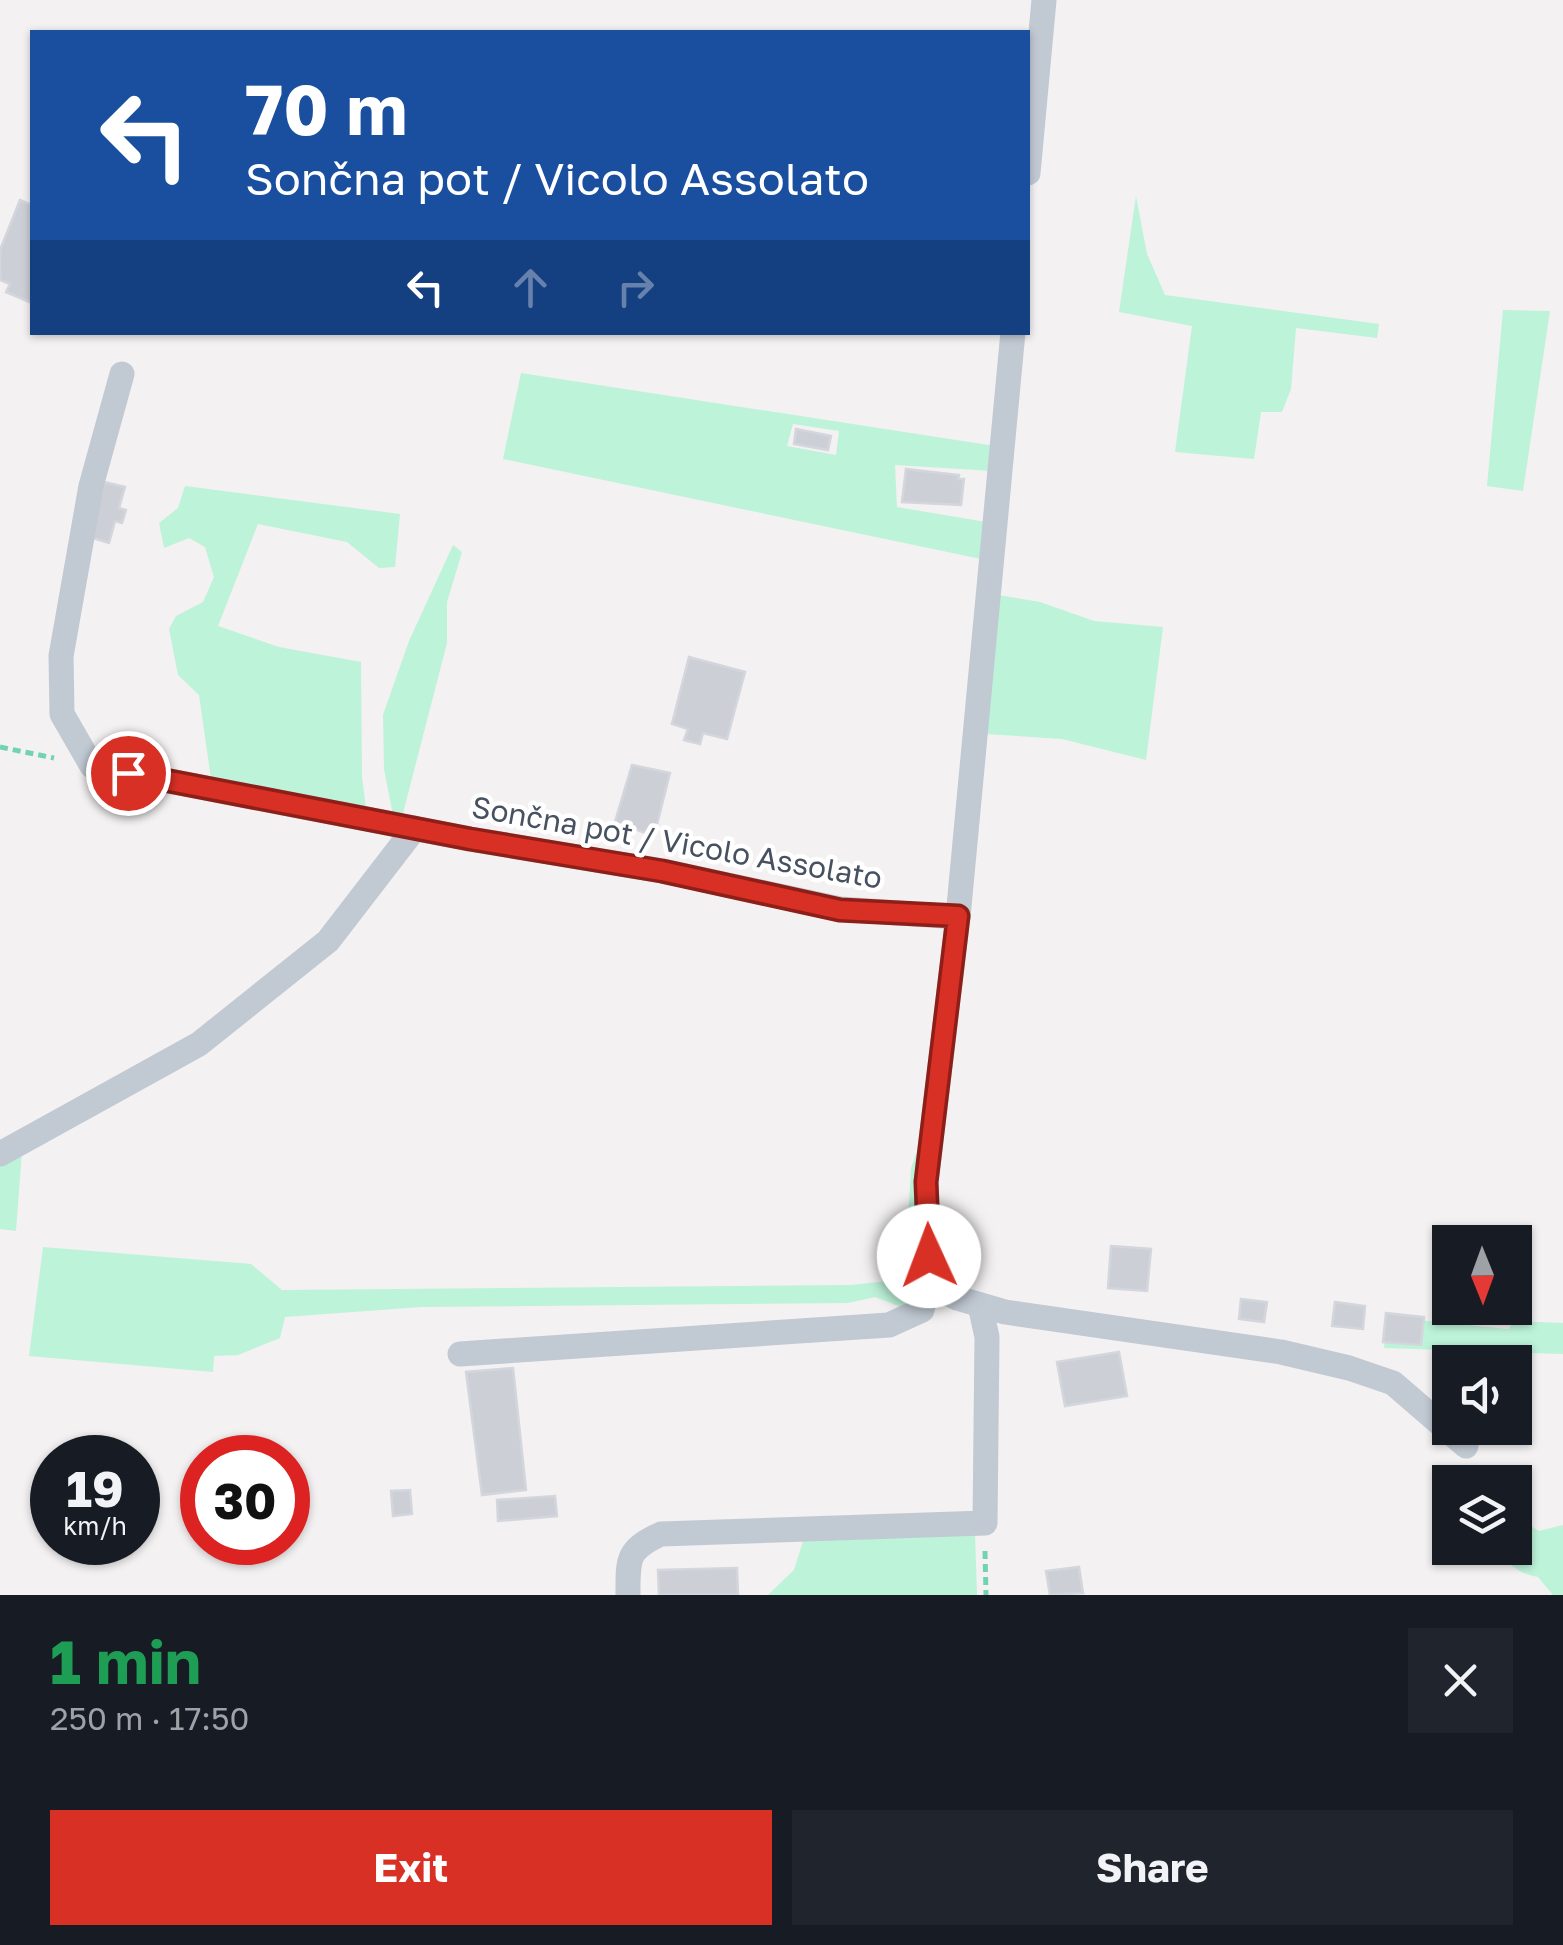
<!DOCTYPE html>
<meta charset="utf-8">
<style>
body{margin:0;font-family:"Golos Text",sans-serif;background:#20242c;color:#f1f3f6;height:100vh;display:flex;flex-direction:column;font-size:38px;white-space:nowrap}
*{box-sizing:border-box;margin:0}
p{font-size:32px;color:#9ea1a6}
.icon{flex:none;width:55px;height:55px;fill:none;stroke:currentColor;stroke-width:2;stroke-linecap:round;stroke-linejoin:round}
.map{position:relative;height:1595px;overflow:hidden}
.drawer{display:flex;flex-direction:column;background:#171b24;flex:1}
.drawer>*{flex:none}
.hud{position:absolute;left:30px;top:30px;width:1000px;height:305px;border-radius:0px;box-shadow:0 2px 8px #0004;background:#1a4fa0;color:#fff;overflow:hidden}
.needle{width:65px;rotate:179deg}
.buttons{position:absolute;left:1432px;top:1225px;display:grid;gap:20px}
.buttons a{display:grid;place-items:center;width:100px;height:100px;border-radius:0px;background:#171b24;box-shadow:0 2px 8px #0004;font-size:50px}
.speed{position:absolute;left:30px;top:1435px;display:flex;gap:20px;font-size:50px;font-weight:700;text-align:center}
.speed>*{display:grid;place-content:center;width:130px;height:130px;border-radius:50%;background:#171b24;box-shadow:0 2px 8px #0004;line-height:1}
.speed small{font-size:25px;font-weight:400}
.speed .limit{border:15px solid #d22;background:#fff;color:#111}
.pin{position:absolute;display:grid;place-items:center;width:85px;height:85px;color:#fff;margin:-42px;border:5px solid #fff;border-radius:50%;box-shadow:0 2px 10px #0007}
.me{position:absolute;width:110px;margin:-55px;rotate:358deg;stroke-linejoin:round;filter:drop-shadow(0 0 8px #0008)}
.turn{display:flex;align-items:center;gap:35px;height:210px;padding:0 50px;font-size:45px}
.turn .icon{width:130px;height:130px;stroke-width:2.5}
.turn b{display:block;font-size:70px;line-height:85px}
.lanes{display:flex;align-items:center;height:95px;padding:0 50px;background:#0003;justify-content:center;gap:50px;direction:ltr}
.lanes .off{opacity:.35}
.round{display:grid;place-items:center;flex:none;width:105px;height:105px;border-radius:0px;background:#20242c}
.summary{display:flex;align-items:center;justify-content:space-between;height:170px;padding:0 50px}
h1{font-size:60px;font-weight:700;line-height:75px;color:#1e9e55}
.primary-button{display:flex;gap:20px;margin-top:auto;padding:20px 50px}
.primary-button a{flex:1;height:115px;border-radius:0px;background:#d93025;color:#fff;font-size:40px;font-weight:700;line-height:115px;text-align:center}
.primary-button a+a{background:#20242c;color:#f1f3f6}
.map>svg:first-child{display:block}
.green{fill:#bdf3d9;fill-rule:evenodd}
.building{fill:#cccfd6;stroke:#d4d6dd;stroke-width:2.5}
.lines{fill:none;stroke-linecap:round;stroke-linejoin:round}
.path{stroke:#72d3b1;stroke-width:5;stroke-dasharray:8 5;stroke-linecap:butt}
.street{stroke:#c1c9d3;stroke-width:25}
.route-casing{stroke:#8d1f18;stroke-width:25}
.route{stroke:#d93025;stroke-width:18}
.labels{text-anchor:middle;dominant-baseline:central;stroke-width:9;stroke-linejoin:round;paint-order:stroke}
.street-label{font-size:30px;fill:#475160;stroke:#fff}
</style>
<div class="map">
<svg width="1563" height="1595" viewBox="0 0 1563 1595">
<rect width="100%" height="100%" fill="#f3f1f1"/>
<!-- green -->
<g class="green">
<polygon points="1136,196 1147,254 1165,295 1379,324 1377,338 1296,328 1291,389 1282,412 1261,412 1254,459 1175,452 1192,326 1119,312"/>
<polygon points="1503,310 1550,311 1523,491 1487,486"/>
<path d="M521,373L995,446L993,471L895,465L897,507L986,522L981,559L503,459ZM793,424L839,431L836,455L787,446Z"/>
<polygon points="185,486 400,514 395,567 379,568 347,542 258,524 218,626 279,647 361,662 362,778 366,807 212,786 199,695 178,675 169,629 176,616 203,602 214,577 205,547 189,538 164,548 159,523 178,508"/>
<polygon points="453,545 462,552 447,602 447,643 401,821 393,815 384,769 383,715 409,641"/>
<polygon points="998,595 1040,602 1094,621 1163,627 1146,760 1062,739 986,734"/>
<polygon points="919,1146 916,1295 901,1307 875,1297 848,1303 421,1307 285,1317 280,1338 238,1355 214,1356 213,1372 29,1356 43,1247 251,1264 282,1290 850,1285 899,1280 905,1269 911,1168"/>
<polygon points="22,1151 16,1231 0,1229 0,1163"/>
<polygon points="1387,1317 1508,1329 1515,1321 1563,1323 1563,1354 1384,1348"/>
<path d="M1515,1516L1539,1531L1563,1525V1595H1553L1538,1577C1522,1575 1504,1564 1500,1548H1515Z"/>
<polygon points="975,1534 977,1595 768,1595 794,1570 805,1535"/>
</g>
<!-- building -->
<g class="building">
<polygon points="20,200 32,205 32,303 6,292 10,284 0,280 0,250"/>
<polygon points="796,429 831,436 828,450 794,444"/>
<polygon points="906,469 959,475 958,479 964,479 961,505 902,502"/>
<polygon points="104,482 125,487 119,508 126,510 122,523 115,521 109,543 89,537"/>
<polygon points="689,657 745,672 727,739 703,733 700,744 684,740 688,729 672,724"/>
<polygon points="632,765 670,773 654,836 615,822"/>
<polygon points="1111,1246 1151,1249 1147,1291 1108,1288"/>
<polygon points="1241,1299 1267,1302 1264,1322 1239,1319"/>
<polygon points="1335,1302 1365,1306 1363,1329 1332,1326"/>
<polygon points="1386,1313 1424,1317 1421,1345 1383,1342"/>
<polygon points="1119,1352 1127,1396 1065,1406 1057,1362"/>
<polygon points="513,1368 526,1490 482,1495 466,1372"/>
<polygon points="410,1490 412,1514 393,1516 391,1491"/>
<polygon points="555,1496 557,1516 498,1521 497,1500"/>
<polygon points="1079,1567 1083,1593 1050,1595 1046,1571"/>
<polygon points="737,1568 738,1595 659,1595 658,1570"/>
</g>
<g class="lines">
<!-- path -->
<g class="path">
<polyline points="0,747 54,758"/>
<polyline points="985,1551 986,1595"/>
</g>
<!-- street -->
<g class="street">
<polyline points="1028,173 1044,0"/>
<polyline points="122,374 91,486 61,656 62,714 92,766 470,839 662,871 840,909 958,917 1013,332"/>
<polyline points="0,1154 199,1044 328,941 415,828"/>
<polyline points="930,1276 940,1290 957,1298 1005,1312 1281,1352 1349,1368 1393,1383 1466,1446"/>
<polyline points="460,1354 889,1325 922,1310 930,1276 926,1182 958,917"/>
<path d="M628,1595C628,1560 626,1550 661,1534L985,1523L987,1337L980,1305"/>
</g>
</g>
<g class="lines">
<!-- route casing -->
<g class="route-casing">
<polyline id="route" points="128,773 470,839 662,871 840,910 958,916 926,1182 929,1256"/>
</g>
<!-- route -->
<use href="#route" class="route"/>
</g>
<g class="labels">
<!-- street labels -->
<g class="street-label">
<text transform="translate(677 842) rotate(10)">Sončna pot / Vicolo Assolato</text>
</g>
</g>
</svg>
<div class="buttons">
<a><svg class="needle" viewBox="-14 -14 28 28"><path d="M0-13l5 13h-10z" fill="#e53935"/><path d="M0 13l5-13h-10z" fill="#9ea1a6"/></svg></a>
<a><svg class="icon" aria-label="sound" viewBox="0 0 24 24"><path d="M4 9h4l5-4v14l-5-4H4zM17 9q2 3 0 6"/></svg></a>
<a><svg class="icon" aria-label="layers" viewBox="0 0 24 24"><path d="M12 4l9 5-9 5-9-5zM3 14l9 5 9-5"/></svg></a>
</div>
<div class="speed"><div>19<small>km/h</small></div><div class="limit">30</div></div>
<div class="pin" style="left:128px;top:773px;background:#d93025"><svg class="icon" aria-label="arrive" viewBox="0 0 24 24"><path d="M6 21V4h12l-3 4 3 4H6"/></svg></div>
<svg class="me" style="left:929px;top:1256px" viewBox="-20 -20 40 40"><circle r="19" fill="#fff"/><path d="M0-13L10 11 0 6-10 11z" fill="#d93025"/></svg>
<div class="hud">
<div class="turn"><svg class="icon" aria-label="left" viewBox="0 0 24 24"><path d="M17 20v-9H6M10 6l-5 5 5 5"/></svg><div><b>70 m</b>Sončna pot / Vicolo Assolato</div></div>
<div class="lanes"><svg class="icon" aria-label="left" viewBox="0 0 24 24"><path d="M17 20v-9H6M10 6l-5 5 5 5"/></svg><svg class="icon off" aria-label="ahead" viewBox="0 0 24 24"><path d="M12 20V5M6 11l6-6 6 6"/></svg><svg class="icon off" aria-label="right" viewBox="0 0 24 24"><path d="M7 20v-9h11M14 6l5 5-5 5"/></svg></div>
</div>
</div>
<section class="drawer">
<div class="summary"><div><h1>1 min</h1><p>250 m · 17:50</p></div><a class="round"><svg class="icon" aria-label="close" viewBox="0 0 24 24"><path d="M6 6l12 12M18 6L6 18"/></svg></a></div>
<div class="primary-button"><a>Exit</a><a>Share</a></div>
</section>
